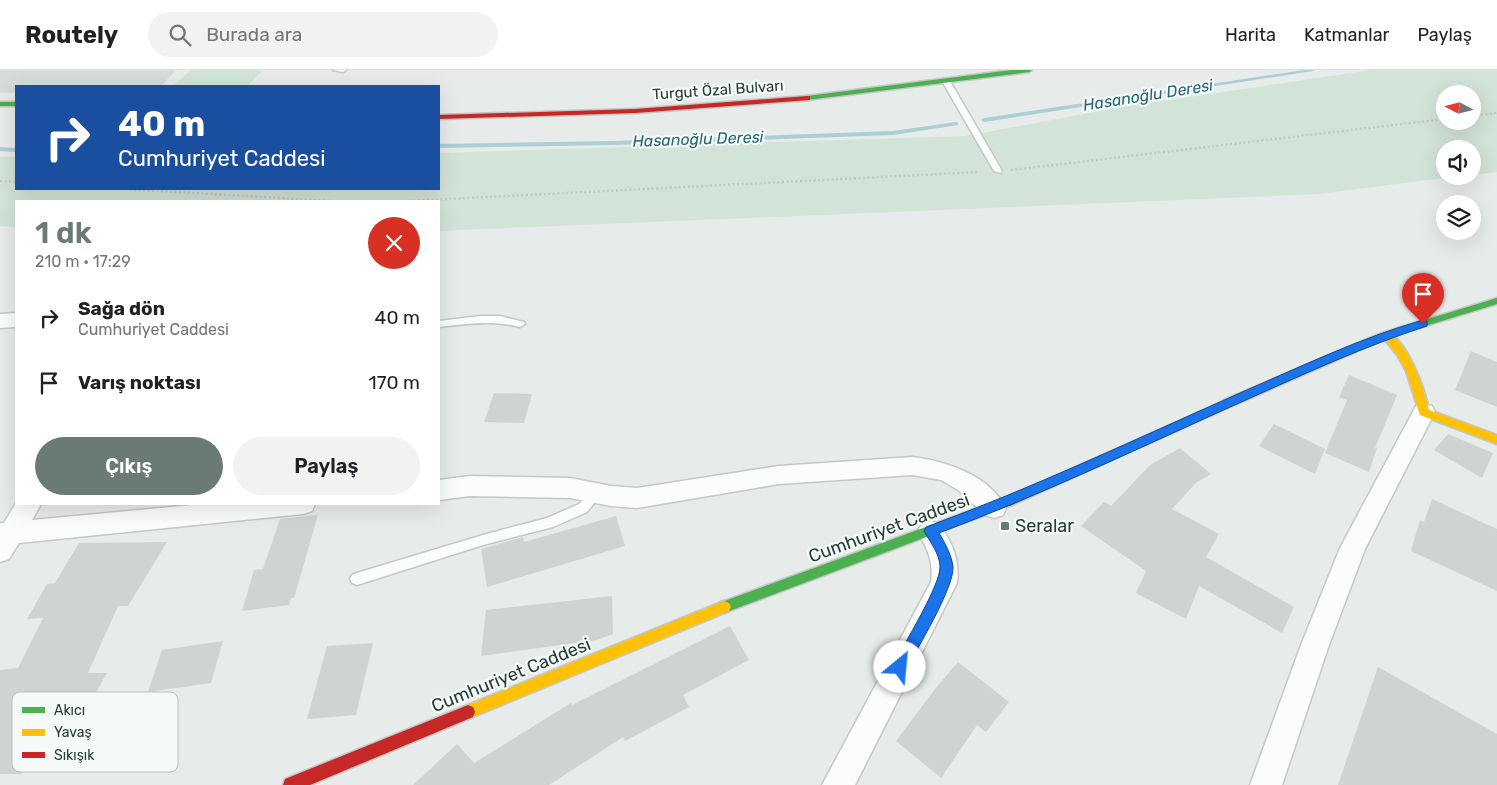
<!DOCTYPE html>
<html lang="tr">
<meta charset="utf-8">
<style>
body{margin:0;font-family:Rubik,sans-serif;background:#f2f2f2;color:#202124;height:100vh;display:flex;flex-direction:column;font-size:19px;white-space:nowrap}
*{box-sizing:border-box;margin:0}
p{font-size:16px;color:#757577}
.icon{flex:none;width:28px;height:28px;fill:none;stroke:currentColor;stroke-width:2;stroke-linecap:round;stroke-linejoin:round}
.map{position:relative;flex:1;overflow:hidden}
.drawer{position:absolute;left:15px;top:130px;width:425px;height:305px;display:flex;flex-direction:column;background:#fff;border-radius:0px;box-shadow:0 5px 20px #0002}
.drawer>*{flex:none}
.hud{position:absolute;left:15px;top:15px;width:425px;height:105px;border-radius:0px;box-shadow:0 5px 20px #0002;background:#1a4fa0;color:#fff;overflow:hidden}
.needle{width:32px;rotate:277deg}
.controls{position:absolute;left:1436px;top:15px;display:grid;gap:10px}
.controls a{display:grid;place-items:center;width:45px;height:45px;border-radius:50%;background:#fff;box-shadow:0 5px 20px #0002;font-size:25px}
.pin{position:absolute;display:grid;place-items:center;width:42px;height:42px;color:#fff;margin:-51px -21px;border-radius:50% 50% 50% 0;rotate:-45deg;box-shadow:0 0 5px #0007}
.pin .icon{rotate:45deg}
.me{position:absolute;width:55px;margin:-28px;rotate:28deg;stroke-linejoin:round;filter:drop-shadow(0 0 4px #0008)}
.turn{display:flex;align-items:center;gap:18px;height:105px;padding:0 20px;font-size:22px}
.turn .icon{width:65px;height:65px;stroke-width:2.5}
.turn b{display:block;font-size:35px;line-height:42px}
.round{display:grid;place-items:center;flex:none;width:52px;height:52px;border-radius:26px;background:#f2f2f2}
.headline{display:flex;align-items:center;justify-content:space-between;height:85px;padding:0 20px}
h1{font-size:30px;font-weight:600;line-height:38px;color:#6a7a75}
.cta{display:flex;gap:10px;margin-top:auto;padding:10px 20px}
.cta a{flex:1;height:58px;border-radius:30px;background:#6a7a75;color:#fff;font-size:20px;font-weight:600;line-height:58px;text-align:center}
.cta a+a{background:#f2f2f2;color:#202124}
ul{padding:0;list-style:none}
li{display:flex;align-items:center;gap:15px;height:65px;padding:0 20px}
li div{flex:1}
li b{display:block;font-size:19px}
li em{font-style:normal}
header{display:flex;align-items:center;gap:30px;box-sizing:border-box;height:70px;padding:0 25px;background:#fff;border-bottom:1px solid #e0e0e0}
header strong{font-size:24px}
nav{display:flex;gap:28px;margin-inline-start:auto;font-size:18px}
.search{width:350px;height:45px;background:#f2f2f2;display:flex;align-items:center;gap:12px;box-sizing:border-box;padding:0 18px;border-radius:28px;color:#757577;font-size:19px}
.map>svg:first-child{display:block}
.built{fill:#d5dcd9}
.green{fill:#d2e3d7;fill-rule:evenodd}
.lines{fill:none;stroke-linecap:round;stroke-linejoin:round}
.stream{fill:#acced5;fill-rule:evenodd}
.building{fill:#cfd4d2}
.lane-casing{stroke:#c4c8c6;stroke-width:3}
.street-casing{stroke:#c4c8c6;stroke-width:3}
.fast-casing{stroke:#c2c8c6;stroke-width:3}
.slow-casing{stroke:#c2c8c6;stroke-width:3}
.jam-casing{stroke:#c2c8c6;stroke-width:3}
.path{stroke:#c2cac7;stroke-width:2.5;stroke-dasharray:2 2.5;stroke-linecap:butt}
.lane{fill:#fbfcfc;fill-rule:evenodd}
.street{fill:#fbfcfc;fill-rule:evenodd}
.fast{fill:#4caf50;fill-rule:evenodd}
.slow{fill:#ffc107;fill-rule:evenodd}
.jam{fill:#c62828;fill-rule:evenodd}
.route{fill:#1a73e8;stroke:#114b97}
.poi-dot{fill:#6a7a75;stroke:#f5f9f7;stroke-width:2}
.labels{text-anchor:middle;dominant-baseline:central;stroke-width:4.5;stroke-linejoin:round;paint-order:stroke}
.far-street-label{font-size:15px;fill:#263d37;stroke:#f5f9f7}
.far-water-label{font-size:16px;font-style:italic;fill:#256674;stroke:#f5f9f7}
.poi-label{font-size:18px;fill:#263d37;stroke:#f5f9f7;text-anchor:start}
.street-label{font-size:18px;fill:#263d37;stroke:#f5f9f7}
.key{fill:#f5f9f7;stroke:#b7c1bd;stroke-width:1}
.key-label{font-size:14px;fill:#263d37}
</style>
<header>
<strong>Routely</strong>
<div class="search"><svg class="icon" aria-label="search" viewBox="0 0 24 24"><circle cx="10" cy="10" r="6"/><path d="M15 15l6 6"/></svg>Burada ara</div>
<nav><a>Harita</a><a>Katmanlar</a><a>Paylaş</a></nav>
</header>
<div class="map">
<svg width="1497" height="715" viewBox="0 0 1497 715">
<rect width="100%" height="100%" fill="#e7ebe9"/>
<!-- built -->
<polygon class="built" points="0,0 176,0 161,16 16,16 16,23 0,23"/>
<!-- green -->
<g class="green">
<polygon points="191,0 263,0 247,16 173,16"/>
<path d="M1371,0H1497V102L1473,105L1472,79H1445V106H1460L1318,124L439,161V131H16V157L0,156V87H16V119H439V83L966,66L1116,38ZM1445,24H1472V51H1445Z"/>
</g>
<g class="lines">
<!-- stream -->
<g class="stream">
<polygon points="1304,0 1315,0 1313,1 984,52 981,50 984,48"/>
<polygon points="956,52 958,53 958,55 893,65 613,75 439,78 439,74 613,71 893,61"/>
<polygon points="0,77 16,78 16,82 0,81"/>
</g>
</g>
<!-- building -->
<g class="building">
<polygon points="1471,281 1497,292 1497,337 1455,320"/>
<polygon points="1349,305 1397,325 1375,378 1377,378 1369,402 1325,383 1347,330 1339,327"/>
<polygon points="494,323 532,324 524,353 484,352"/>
<polygon points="1274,354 1325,379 1315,404 1259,376"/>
<polygon points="1448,364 1493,383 1482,408 1434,380"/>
<polygon points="1180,378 1211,404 1196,413 1172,439 1219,464 1206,487 1294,537 1282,563 1199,516 1186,549 1136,523 1146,501 1081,456 1104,432 1111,436 1150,395"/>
<polygon points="1432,429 1497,459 1497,521 1411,481 1420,450 1424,452"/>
<polygon points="318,445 294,528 291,528 289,535 242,541 254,500 263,499 280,449"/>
<polygon points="616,446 625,476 487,517 481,479 523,467 524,472"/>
<polygon points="167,472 128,536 118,536 88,603 107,603 84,643 111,644 80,700 25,697 21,704 0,704 0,600 18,598 43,548 27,549 47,514 55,513 79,473"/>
<polygon points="612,526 613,564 597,570 481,586 486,540"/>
<polygon points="730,556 749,590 683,625 689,637 625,671 623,667 549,715 413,715 457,674 474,693 571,633 572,635"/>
<polygon points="223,571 211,613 148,622 162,580"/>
<polygon points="373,573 356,645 307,649 327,576"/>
<polygon points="958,592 1009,632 986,662 977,655 941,708 896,671 935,619"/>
<polygon points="1378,597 1497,664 1497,715 1338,715"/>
</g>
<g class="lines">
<!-- lane casing -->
<g class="lane-casing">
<g id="lane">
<polygon points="333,0 346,0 343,2"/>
<polygon points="944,10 950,11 1002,101 1001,103 994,101 942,11"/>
<path d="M480,246H500L524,252L525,254L520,257C492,250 467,254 439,257V251Z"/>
<polygon points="597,417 601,419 603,422 587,442 553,457 483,475 357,515 352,513 350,509 352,505 357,503 483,465 547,448 579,434 593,419"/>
</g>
</g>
<!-- street casing -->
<g class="street-casing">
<g id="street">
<polygon points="16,243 16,257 0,258 0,244"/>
<polygon points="1424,334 1432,336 1435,342 1365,479 1329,575 1282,715 1250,715 1301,575 1340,478 1416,336"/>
<path d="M912,387C946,391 989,405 1006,438L1003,445L994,448L985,445L958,420L941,410L912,405L779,414L637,438L611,436L570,428L470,426L439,430V410L470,406L570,408L611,416L637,418L779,396Z"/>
<polygon points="16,433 41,434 32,450 203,434 315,434 312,441 303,444 19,473 9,489 0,492 0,453 4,453"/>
<path d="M931,451L940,454C952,473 960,489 957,513L855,715H822L931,512C934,491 927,479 918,461L922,454Z"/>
</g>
</g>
<!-- fast casing -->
<g class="fast-casing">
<g id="fast">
<polygon points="1012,0 1032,0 1029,2 807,30 803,28 807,26"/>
<rect x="0" y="32" width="16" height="4"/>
<polygon points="1497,228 1497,234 1390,267 1232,336 1224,336 1223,333 1224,330 1382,263"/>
<polygon points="1010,426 1014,428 1016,431 1014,434 724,543 719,541 717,537 719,533"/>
</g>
</g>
<!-- slow casing -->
<g class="slow-casing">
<g id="slow">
<path d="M1386,262C1407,268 1425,320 1429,340L1497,365V374L1420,345L1406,301L1397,285L1381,265Z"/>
<polygon points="724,531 729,533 731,537 729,541 468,649 463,647 461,642 463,637"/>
</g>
</g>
<!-- jam casing -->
<g class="jam-casing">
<g id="jam">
<polygon points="807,26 810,26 810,30 635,43 439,49 439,45 635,39"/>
<polygon points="1228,329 1232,330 1233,333 1232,336 1014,434 1010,436 1006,434 1004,431 1006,428"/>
<polygon points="468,635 473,637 475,642 473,647 310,715 283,715 285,709"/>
</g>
</g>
<!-- path -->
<g class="path">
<polyline points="1472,46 1497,43"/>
<polyline points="1011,100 1445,49"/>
<polyline points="0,111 16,112"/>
<polyline points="125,119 332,131"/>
<polyline points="409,131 980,102"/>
</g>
<!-- lane -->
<use href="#lane" class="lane"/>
<!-- street -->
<use href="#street" class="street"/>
<!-- fast -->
<use href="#fast" class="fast"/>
<!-- slow -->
<use href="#slow" class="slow"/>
<!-- jam -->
<use href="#jam" class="jam"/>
</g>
<!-- route -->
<path class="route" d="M1423,250L1427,251V256C1365,276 1306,303 1248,329C1145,375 1044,424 939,463C945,473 951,484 953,496C955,517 916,580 905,602L900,604L895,602L892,597L895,592C905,572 940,516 940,497C940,484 930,472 924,461L926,457C1033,418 1136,369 1240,323C1300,297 1360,268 1423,250Z"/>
<!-- markers -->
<rect class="poi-dot" x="1000" y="451" width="10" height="10" rx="2.5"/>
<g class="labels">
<!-- far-street labels -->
<g class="far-street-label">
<text transform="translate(718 20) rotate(-4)">Turgut Özal Bulvarı</text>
</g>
<!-- far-water labels -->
<g class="far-water-label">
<text transform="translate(1148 25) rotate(-9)">Hasanoğlu Deresi</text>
<text transform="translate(698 69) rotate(-2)">Hasanoğlu Deresi</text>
</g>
<!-- poi labels -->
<g class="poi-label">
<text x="1015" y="456">Seralar</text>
</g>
<!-- street labels -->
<g class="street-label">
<text transform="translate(889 458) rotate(-20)">Cumhuriyet Caddesi</text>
<text transform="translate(511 605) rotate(-22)">Cumhuriyet Caddesi</text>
</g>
</g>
<!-- legend -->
<rect x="12" y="622" width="166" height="80" rx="8" class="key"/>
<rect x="22" y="637" width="23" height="6" fill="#4caf50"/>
<rect x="22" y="659" width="23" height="7" fill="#ffc107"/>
<rect x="22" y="682" width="23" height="6" fill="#c62828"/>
<g class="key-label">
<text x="54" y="645">Akıcı</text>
<text x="54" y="667">Yavaş</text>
<text x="54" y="690">Sıkışık</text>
</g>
</svg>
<div class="controls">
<a><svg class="needle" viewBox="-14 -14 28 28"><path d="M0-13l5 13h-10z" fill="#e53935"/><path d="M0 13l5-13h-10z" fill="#757577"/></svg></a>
<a><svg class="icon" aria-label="sound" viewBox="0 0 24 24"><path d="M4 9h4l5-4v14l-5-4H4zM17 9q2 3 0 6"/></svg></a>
<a><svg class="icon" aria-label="layers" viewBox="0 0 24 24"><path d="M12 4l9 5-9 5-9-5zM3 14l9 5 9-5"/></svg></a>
</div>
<div class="pin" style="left:1423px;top:254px;background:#d93025"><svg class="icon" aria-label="arrive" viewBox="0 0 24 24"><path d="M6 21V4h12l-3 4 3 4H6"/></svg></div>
<svg class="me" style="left:900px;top:597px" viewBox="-20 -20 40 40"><circle r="19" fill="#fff"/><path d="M0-13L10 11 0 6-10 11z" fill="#1a73e8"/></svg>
<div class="hud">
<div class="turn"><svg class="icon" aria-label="right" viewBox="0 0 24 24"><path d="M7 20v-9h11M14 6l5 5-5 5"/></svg><div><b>40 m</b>Cumhuriyet Caddesi</div></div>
</div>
<section class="drawer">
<div class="headline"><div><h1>1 dk</h1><p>210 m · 17:29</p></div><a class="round" style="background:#d93025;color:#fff"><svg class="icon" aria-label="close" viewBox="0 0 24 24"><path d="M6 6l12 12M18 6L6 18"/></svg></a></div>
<ul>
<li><svg class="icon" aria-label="right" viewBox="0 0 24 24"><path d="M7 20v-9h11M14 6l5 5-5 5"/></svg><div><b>Sağa dön</b><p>Cumhuriyet Caddesi</p></div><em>40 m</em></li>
<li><svg class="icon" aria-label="arrive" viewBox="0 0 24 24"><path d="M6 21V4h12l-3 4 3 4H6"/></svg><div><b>Varış noktası</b></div><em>170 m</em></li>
</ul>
<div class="cta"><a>Çıkış</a><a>Paylaş</a></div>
</section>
</div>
